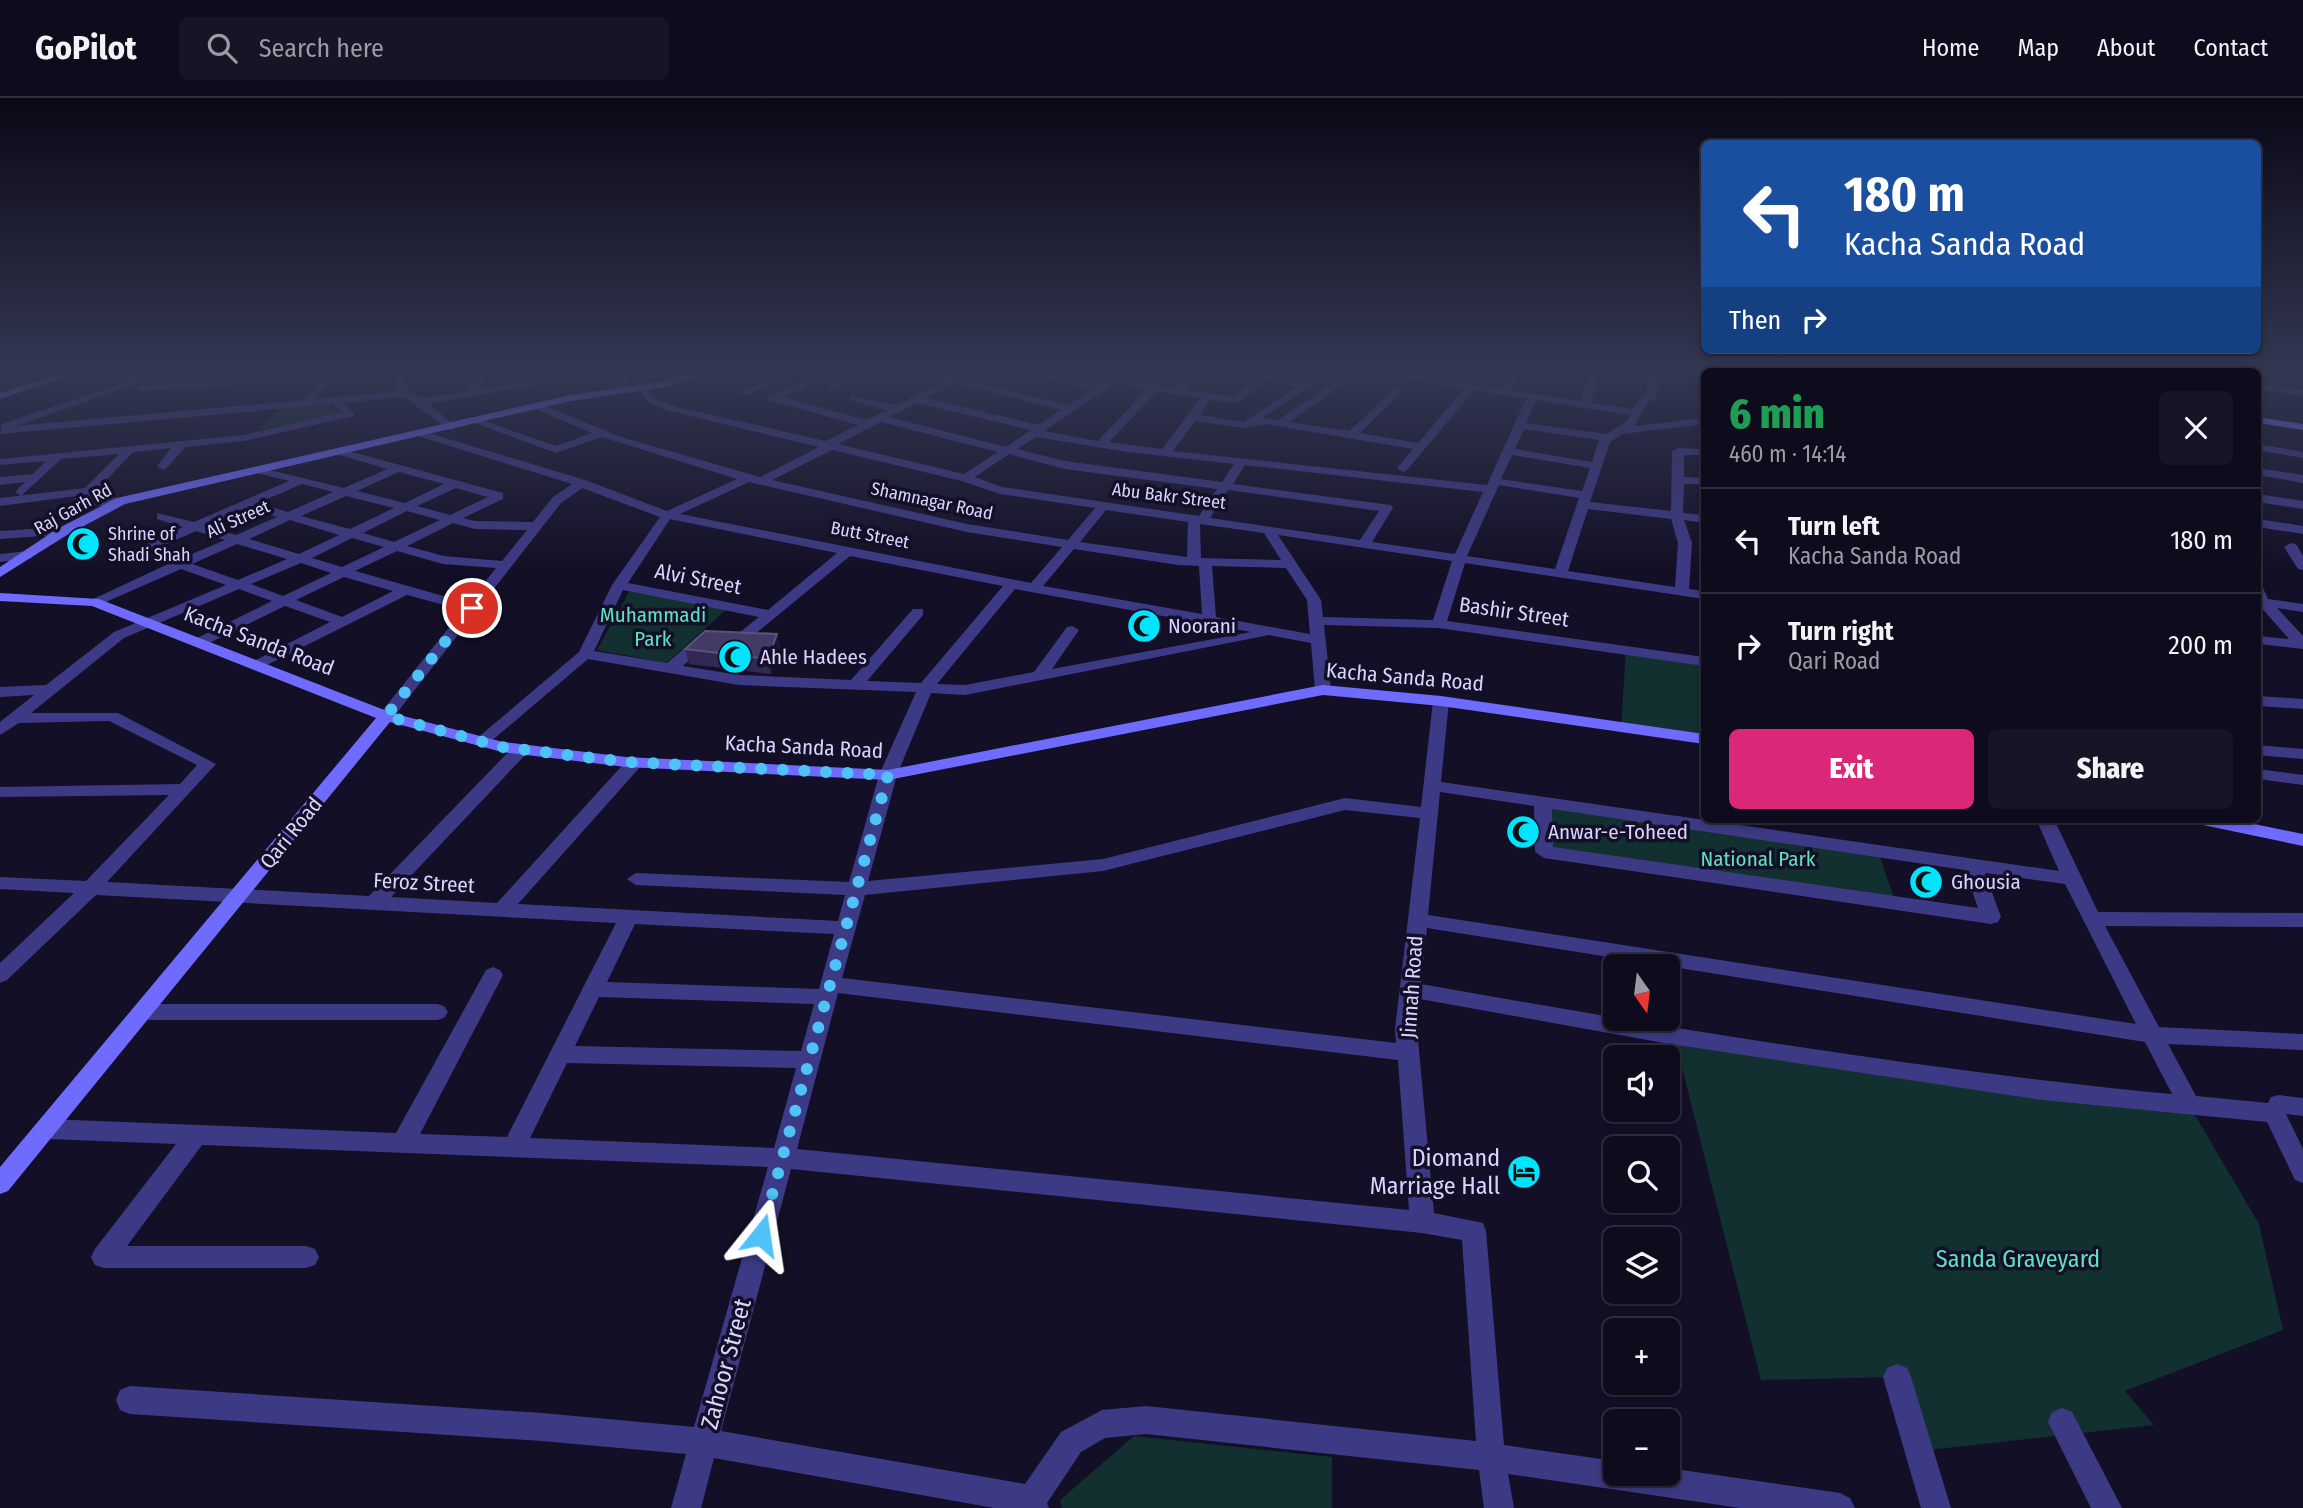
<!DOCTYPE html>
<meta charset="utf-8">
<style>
body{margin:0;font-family:"Fira Sans Condensed",sans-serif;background:#171425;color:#f1f3f6;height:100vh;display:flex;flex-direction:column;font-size:26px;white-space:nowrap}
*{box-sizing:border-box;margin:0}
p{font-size:23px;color:#9b9ba3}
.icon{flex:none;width:38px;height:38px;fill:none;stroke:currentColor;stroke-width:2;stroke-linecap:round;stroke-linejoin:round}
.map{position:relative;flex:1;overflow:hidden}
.panel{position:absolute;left:1701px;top:270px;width:560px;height:455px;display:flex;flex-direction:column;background:#0e0b1c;border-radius:10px;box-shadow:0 4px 10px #0003,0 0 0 2px #2e2b3b}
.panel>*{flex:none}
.banner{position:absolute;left:1701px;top:42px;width:560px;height:214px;border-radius:10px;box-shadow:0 4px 10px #0003,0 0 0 2px #2e2b3b;background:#1a4fa0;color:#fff;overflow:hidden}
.needle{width:46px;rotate:166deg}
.fabs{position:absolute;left:1603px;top:856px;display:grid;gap:14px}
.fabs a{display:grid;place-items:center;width:77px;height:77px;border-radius:10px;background:#0e0b1c;box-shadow:0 4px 10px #0003,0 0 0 2px #2e2b3b;font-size:35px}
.pin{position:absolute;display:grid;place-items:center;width:60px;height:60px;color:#fff;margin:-30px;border:4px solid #fff;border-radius:50%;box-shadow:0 2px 7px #0007}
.me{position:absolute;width:77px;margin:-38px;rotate:15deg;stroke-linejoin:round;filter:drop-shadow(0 0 5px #0008)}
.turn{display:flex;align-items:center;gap:24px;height:147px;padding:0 28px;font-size:32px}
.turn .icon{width:91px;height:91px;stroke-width:2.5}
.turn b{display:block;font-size:49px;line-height:60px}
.then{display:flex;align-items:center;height:66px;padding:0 28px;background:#0003;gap:14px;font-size:26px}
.round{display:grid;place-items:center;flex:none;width:74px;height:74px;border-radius:10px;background:#171425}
.overview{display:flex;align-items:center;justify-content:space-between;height:119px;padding:0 28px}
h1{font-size:42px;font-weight:800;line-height:52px;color:#1e9e55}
.cta{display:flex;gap:14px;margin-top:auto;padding:14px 28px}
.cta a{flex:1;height:80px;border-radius:10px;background:#db2777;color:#fff;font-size:28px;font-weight:800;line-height:80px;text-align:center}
.cta a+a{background:#171425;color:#f1f3f6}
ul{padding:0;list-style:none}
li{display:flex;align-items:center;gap:21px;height:105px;padding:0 28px;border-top:2px solid #2e2b3b}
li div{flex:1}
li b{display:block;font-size:26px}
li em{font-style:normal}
header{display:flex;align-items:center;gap:42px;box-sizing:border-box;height:98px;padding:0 35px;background:#0e0b1c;border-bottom:2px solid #2e2b3b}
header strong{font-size:33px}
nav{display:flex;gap:38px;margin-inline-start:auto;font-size:24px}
.search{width:490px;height:63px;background:#171425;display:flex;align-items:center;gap:18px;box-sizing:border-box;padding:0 24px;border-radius:10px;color:#9b9ba3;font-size:26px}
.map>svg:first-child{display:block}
.green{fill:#12302f}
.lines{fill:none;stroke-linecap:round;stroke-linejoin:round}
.street{fill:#3d3a85;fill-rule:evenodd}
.secondary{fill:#6f6bff;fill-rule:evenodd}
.wall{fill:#312854}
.shaded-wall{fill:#1d163a}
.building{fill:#433a66;stroke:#5a527e;stroke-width:2}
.route{stroke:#4fc3f7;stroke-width:12;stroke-dasharray:0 21.6}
.labels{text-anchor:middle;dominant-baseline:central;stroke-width:7;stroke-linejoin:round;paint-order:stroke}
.far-street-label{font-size:18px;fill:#d9d4ff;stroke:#130f26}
.far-poi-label{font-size:18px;fill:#d9d4ff;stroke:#130f26;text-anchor:start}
.street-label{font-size:21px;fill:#d9d4ff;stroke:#130f26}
.park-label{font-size:21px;fill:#5fe0c0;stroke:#130f26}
.poi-label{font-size:21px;fill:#d9d4ff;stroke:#130f26;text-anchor:start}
.near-poi-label{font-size:24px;fill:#d9d4ff;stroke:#130f26;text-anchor:end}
.near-park-label{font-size:24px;fill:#5fe0c0;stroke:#130f26}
.near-street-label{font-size:24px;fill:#d9d4ff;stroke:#130f26}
</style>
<header>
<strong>GoPilot</strong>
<div class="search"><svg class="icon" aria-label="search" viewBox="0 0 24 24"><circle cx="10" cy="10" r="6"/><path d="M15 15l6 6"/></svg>Search here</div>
<nav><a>Home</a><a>Map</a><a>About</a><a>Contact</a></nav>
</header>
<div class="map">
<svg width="2303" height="1410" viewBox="0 0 2303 1410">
<rect width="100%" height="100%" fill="#130f26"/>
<!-- green -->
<g class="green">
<polygon points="174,275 248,275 244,279 165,286 157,280"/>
<polygon points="328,306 340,316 258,332 280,310"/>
<polygon points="630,492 727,511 666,565 597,552"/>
<polygon points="1626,552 1704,564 1704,641 1621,629"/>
<polygon points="1543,705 1878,754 1896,805 1544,754"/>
<polygon points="1674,938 2189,1007 2259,1126 2283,1232 2125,1293 2154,1327 1919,1353 1897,1279 1761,1282"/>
<polygon points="1134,1338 1332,1359 1332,1410 1062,1410 1060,1402"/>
</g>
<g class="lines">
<!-- street -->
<g class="street">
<polygon points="42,275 72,275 73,277 68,280"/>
<path d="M108,275L143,279L169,275L16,328L304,302L325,275H335L315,301L399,293L392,275H402L409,294L422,300L469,293L476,275H486L480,291L529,284L534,287L429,306L454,327V331L450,332L404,299L344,305L354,316L353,318L244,343L185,349L167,370L163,372L157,368L171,350L133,354L90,399L125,400L127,403C117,410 84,409 74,402L77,398L0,408V400L85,390L119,356L61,361L21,398L15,394L25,384L0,387V379L33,376L46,363L0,367V361L244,337L341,314L333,306L0,336L2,326L132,282Z"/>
<polygon points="619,275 629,275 627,292 622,295 617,292"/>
<polygon points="783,275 797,275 748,297 739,295"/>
<polygon points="853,275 866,275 834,292 825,290"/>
<path d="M924,275L953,278L971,275L963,281L1068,307L1092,292L1024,275H1042L1099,288L1114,279L1176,290L1191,275H1202L1186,291L1233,299L1261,275L1306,283L1316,276H1324V280L1262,320L1278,322L1345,277L1350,280L1349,282L1289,324L1349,333L1397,289L1402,292L1401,294L1360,335L1418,345L1464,291L1381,275H1405L1502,290L1508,275H1518L1512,292L1581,303L1589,275H1599L1591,305L1633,311L1641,298L1646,297L1649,275H1659L1656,301L1648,304L1634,328L1704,320V326L1622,336L1610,344L1590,404L1671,413L1672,353L1678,350L1704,351V357H1684V379L1704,380V386H1684L1683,415L1704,417V425L1684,422L1692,445L1689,491L1704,493V501L1465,465L1447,523L1704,559V568L1439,530L1324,527L1331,592L1323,597L1315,592L1311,545L1269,537L965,597L931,595L897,677L868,783L1103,761L1345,700L1421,709L1433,603L1441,598L1449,603L1441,684L2059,773L2036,721H2054L2098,814L2303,815V829L2105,828L2159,929L2303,936V952L2168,946L2196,998L2268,1005L2271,999L2279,997L2303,1000V1018L2286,1016L2303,1051V1085L2295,1082L2267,1024L2043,1002L1664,945L1420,901L1417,931L1434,1115L1483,1125L1486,1133L1504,1347L1615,1363V1376H1668V1370L1840,1395L1850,1400L1855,1410H1740L1508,1376L1514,1410H1484L1479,1372L1146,1336L1105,1340L1081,1354L1047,1405L1049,1410H994L714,1360L701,1410H671L686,1356L542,1343L130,1316L120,1312L116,1302L120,1292L130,1288L542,1315L694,1329L768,1069L202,1047L127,1148H306L315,1151L319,1159L315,1167L306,1170H104L95,1167L91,1159L95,1151L176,1046L48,1041L40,1038L36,1031L40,1024L48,1021L396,1035L486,872L493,869L500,872L503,877L420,1036L507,1039L616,825L96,797L7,882L0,885V865L74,795L0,791V779L86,783L169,697L0,699V689L180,686L197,667L109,623L19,625L0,637V624L34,597L0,599V589L46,587L114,534L226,487L181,471L99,507H89L87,504L168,466L134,452L183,429L157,421V415L194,424L289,383L257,375V369L344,390L387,371L337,356V352L341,351L503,395V401L463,420L475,423L533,424L553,399L572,386L418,338L416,336L422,333L585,382L667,413L737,381L602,339L556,355L470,323L479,321L556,348L592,335L533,310L532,308L537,305L621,339L760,379L819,349L670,313L648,305L638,289L639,287H647L656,301L677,309L826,343L858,327L768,302V298L798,285H806V289L782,299L867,322L887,312L850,302V298L896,307L945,282ZM1265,282L1298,288L1244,324L1200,317L1210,302L1239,305ZM955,285L1061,312L1038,327L926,300ZM1116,285L1147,291L1098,343L1044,333ZM1474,292L1526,301L1487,387L1173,353L1195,323L1243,330L1266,326L1413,351L1397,370L1403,374L1407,372ZM1157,293L1200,300L1162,351L1109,344ZM1536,302L1630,317L1626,324L1606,336L1526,325ZM917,305L1031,332L1006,349L889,319ZM881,324L998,354L964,376L838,346ZM1524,331L1599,342L1592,364L1515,351ZM1036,339L1128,354L1234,366L1222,384L1065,363L1017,351ZM832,352L962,383L1000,396L1095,410L1068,442L967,426L772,382ZM1009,356L1065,371L1217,391L1199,418L1002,389L975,379ZM1512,357L1590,370L1582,393L1501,381ZM1245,367L1483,394L1455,456L1372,444L1393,410L1391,407L1233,386ZM399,374L444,386L405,405L357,393ZM749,384L967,434L1062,449L1031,485L680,416ZM302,386L333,394L288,414L258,405ZM1499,387L1579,400L1555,471L1467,458ZM456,390L488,399L450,417L417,408ZM582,390L660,419L612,487L579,554L475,642L477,645H489L588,561L739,587L916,594L879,677L849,784L636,775L627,781L636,787L845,797L838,823L518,806L641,668L643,664L641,660H629L497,805L391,799L527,655L529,651L521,646L515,647L369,798L107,784L216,666L118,615H31L124,540L239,491L272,503L195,541V547H205L285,508L330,524L252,564L249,567L257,572L407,497L463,512L378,618L380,621H392L561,405ZM1228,392L1379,413L1360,442L1210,420ZM346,398L394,410L350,431L301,418ZM247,410L277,419L236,437L207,428ZM1588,411L1671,421L1678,445L1675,489L1568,473ZM1106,412L1188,424L1187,459L1080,444ZM407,413L440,422L394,444L363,435ZM670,421L837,455L768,512L628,485ZM290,422L339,437L299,456L249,441ZM453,425L475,431L527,432L502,463L444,458L407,448ZM1200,426L1264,435L1281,462L1201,460ZM196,433L225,442L180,461L153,452ZM1278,437L1452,463L1433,522L1323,519L1321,502ZM352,440L384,449L342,469L312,460ZM237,446L287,461L238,482L192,466ZM1074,451L1178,467L1199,468L1202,516L1043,488ZM397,453L443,466L496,470L468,505L355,473ZM850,458L1003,488L921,585L867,583L923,517V511H913L851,582L739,577L683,568L708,545L743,546ZM301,465L331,475L283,498L251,486ZM1212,468L1286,470L1307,502L1310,536L1216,519ZM344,479L393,493L342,519L296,502ZM1015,491L1251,534L1052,571L1079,532L1072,528L1067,529L1034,574L965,587L937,586ZM623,492L759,519L735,538L700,537L667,565L594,553ZM1440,694L1534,708L1535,754L1544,760L1991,826L1998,824L2001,819L1985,775L2065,786L2136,926L1428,817ZM1552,711L1965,772L1978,810L1553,749ZM1345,712L1420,720L1395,931L1396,945L842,880L865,797L1103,773ZM635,826L834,836L819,891L607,884ZM1427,830L2145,944L2172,996C1920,972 1670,930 1421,886ZM838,895L1398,962L1409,1112L797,1051ZM599,899L814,906L801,953L575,948ZM567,965L796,970L774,1050L530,1040ZM791,1071L1422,1135L1462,1142L1476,1343L1146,1308L1102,1312L1061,1334L1025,1386L721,1333Z"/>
<polygon points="1699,275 1704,275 1704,280 1700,279"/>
<polygon points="254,280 259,283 258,285 142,293 137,290 142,287"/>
<polygon points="2258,285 2303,292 2303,298 2258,291"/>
<polygon points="2258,346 2303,354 2303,360 2258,352"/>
<polygon points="2258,370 2303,377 2303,385 2258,377"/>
<polygon points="2258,396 2303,403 2303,411 2258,404"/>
<polygon points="2258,421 2303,428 2303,436 2258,429"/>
<polygon points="64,429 70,433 69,436 0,441 0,433"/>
<polygon points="2291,445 2296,446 2303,458 2303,472 2298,471 2284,449"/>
<polygon points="27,453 32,454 32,460 0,464 0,456"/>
<polygon points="2258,489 2263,490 2268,501 2303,506 2303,514 2277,510 2303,538 2303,551 2258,546 2258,538 2289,541 2258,506"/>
<polygon points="2258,598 2303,601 2303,611 2258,608"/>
<polygon points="2258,647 2303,651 2303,661 2258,657"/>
<polygon points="2258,671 2303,677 2303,687 2258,681"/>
<polygon points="144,906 437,906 444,908 448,914 444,920 437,922 144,922 137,920 133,914 137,908"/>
<polygon points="1897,1266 1907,1270 1911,1279 1951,1410 1921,1410 1883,1279 1887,1270"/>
<polygon points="2062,1310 2072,1314 2122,1410 2091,1410 2048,1324 2052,1314"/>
</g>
<!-- secondary -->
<g class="secondary">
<polygon points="63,275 78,275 0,301 0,295"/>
<polygon points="691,275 706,275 666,289 571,303 125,406 67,437 0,479 0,469 57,431 117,400 571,297 665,283"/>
<polygon points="2258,319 2303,326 2303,332 2258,325"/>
<polygon points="0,495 99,501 392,615 503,644 626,659 888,672 1323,587 1441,598 1704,636 1704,646 1441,608 1323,597 888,682 626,669 502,654 390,624 8,1093 0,1096 0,1069 376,620 92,508 0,503"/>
<polygon points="2194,721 2230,721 2303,736 2303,748 2203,727"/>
</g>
</g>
<!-- wall -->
<polygon class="wall" points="777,536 780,550 771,576 689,566 685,551"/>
<!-- shaded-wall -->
<polygon class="shaded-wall" points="777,536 780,550 771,576 768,561"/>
<!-- building -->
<polygon class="building" points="705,533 777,536 768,561 685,551"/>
<!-- sky -->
<linearGradient id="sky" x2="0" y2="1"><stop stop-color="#0a0815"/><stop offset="0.58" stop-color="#333752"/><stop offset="1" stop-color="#333752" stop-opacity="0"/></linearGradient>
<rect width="2303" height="472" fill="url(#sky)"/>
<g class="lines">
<!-- route -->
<polyline class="route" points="472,510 386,618 502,649 626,664 888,677 761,1137"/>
</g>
<!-- icons -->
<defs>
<g id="mosque-disc" transform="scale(1.75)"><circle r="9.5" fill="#00e5ff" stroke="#130f26"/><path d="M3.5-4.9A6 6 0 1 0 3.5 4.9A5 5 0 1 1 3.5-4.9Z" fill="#111"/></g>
<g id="hotel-disc" transform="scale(1.75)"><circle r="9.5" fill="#00e5ff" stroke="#130f26"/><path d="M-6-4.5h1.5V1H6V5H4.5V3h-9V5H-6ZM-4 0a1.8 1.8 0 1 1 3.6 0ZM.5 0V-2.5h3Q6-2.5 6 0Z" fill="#111"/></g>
</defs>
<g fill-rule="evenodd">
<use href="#mosque-disc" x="83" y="446"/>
<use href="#mosque-disc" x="1144" y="528"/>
<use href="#mosque-disc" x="735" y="559"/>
<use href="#mosque-disc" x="1523" y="734"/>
<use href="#mosque-disc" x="1926" y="784"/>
<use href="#hotel-disc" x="1524" y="1074"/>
</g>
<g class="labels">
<!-- far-street labels -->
<g class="far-street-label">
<text transform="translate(1169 398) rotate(7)">Abu Bakr Street</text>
<text transform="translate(932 403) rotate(12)">Shamnagar Road</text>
<text transform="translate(73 411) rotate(-29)">Raj Garh Rd</text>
<text transform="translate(238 421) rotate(-24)">Ali Street</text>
<text transform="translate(870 437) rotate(11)">Butt Street</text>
</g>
<!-- far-poi labels -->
<g class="far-poi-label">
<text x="108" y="436">Shrine of<tspan x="108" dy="21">Shadi Shah</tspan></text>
</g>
<!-- street labels -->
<g class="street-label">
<text transform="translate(698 481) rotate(11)">Alvi Street</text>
<text transform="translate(1514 514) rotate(8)">Bashir Street</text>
<text transform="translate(259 543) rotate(21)">Kacha Sanda Road</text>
<text transform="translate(1405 579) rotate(5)">Kacha Sanda Road</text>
<text transform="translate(804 649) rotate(3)">Kacha Sanda Road</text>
<text transform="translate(291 735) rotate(-51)">Qari Road</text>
<text transform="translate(424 785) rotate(3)">Feroz Street</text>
<text transform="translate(1412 889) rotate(-86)">Jinnah Road</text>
</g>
<!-- park labels -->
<g class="park-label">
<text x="653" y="517">Muhammadi<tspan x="653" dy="24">Park</tspan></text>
<text x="1758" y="761">National Park</text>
</g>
<!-- poi labels -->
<g class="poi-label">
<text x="1168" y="528">Noorani</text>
<text x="760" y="559">Ahle Hadees</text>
<text x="1548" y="734">Anwar-e-Toheed</text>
<text x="1951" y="784">Ghousia</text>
</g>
<!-- near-poi labels -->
<g class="near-poi-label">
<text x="1500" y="1060">Diomand<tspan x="1500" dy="28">Marriage Hall</tspan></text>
</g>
<!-- near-park labels -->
<g class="near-park-label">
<text x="2018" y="1161">Sanda Graveyard</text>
</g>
<!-- near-street labels -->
<g class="near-street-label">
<text transform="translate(726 1266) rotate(-75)">Zahoor Street</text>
</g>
</g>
</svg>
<div class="fabs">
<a><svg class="needle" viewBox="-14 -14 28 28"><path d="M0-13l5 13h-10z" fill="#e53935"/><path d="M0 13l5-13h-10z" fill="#9b9ba3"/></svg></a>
<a><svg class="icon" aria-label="sound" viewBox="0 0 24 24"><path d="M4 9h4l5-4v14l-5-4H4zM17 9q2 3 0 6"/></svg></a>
<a><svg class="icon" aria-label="search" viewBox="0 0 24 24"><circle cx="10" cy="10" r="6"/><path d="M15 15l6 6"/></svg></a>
<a><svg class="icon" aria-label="layers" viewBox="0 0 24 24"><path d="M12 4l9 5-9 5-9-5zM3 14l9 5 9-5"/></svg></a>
<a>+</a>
<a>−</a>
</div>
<div class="pin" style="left:472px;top:510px;background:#d93025"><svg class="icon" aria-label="arrive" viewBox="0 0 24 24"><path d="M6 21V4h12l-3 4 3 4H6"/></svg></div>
<svg class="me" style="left:761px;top:1137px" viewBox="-20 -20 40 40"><path d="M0-17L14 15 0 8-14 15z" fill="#4fc3f7" stroke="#fff" stroke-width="4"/></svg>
<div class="banner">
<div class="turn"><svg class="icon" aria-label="left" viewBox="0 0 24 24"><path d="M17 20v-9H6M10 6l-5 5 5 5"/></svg><div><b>180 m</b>Kacha Sanda Road</div></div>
<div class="then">Then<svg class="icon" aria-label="right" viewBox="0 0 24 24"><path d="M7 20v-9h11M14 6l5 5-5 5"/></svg></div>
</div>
<section class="panel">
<div class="overview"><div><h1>6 min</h1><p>460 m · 14:14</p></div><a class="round"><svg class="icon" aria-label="close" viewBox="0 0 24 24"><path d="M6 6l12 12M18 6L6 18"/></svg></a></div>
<ul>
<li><svg class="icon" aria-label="left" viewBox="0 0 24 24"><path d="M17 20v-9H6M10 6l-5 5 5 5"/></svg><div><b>Turn left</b><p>Kacha Sanda Road</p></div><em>180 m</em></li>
<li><svg class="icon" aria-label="right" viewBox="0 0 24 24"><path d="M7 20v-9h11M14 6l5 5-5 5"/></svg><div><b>Turn right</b><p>Qari Road</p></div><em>200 m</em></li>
</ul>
<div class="cta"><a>Exit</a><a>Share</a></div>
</section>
</div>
